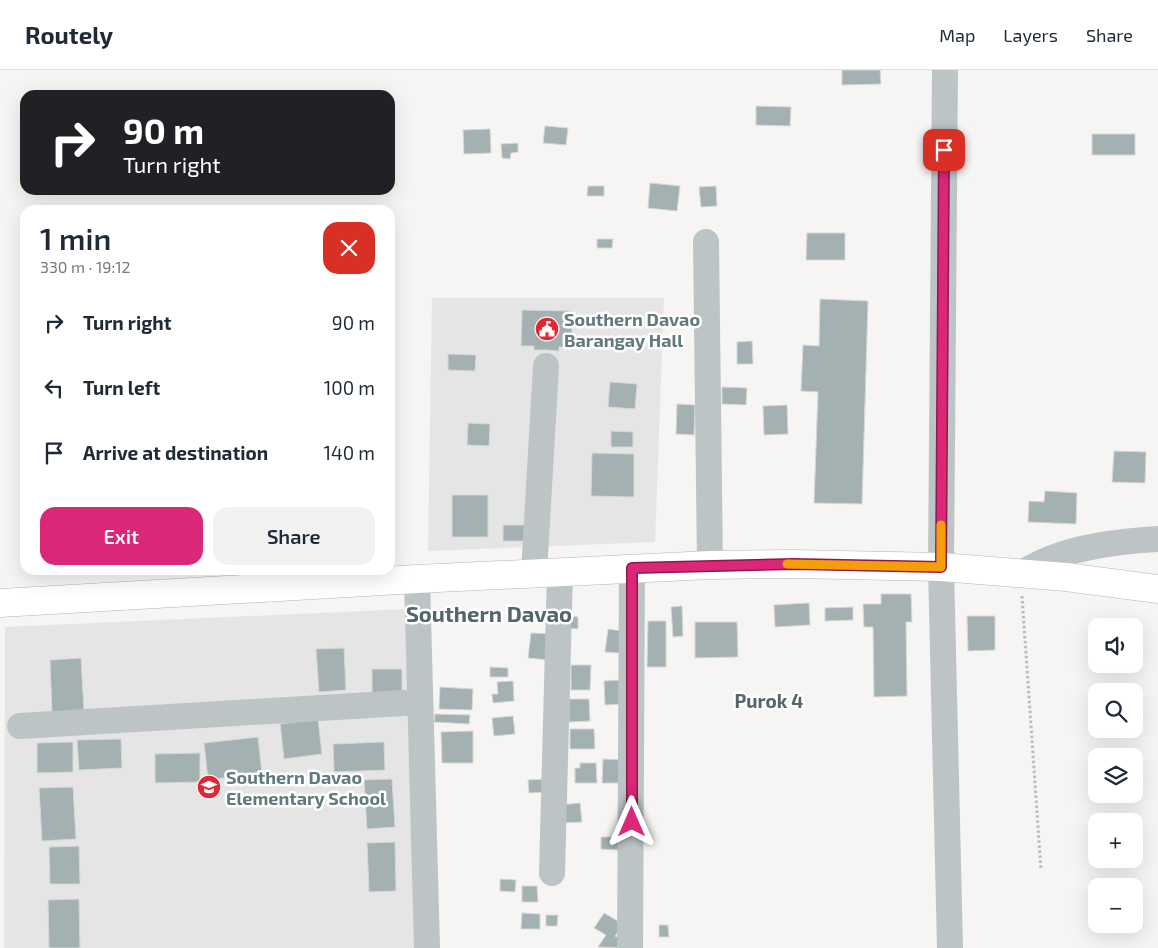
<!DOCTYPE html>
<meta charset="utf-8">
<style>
body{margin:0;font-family:"Exo 2",sans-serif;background:#f2f2f3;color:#1f2937;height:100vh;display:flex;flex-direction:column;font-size:19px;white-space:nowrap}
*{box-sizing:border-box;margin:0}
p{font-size:16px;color:#747a83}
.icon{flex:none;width:28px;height:28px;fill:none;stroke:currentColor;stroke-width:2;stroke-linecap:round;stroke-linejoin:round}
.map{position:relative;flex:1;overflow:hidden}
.details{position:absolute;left:20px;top:135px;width:375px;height:370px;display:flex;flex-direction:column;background:#fff;border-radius:15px;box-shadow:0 5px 20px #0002}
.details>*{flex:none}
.banner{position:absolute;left:20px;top:20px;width:375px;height:105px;border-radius:15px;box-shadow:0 5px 20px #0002;background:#202124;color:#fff;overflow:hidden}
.tools{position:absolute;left:1088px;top:548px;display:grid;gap:10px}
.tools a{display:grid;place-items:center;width:55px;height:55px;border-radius:10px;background:#fff;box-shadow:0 5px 20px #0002;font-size:25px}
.pin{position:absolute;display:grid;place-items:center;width:42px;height:42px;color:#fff;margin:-21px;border-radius:10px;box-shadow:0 2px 8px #0006}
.me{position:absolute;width:55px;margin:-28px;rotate:0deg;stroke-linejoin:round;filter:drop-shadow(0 0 4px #0008)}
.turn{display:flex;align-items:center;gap:18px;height:105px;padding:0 20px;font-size:22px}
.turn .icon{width:65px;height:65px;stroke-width:2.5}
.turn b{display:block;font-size:35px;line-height:42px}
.round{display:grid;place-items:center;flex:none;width:52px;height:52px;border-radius:15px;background:#f2f2f3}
.summary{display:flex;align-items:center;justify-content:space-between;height:85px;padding:0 20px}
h1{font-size:30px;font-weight:600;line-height:38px}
.button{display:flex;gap:10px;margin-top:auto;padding:10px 20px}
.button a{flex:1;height:58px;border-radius:15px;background:#db2777;color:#fff;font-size:20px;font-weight:600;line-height:58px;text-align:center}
.button a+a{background:#f2f2f3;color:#1f2937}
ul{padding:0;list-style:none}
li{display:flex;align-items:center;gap:15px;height:65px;padding:0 20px}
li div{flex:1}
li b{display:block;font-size:19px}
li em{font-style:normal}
header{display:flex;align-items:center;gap:30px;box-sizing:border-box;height:70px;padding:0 25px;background:#fff;border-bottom:1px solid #e0e1e3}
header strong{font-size:24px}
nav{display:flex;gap:28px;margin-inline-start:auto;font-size:18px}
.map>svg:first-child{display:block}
.built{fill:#e4e5e4}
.building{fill:#a4b1b3;stroke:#d8d7d6}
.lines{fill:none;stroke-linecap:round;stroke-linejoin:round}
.major-casing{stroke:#aeb7b8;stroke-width:29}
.path{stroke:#b7bdbe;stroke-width:3;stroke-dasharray:2.5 2.5;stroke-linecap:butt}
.minor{stroke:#bdc4c6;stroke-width:26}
.major{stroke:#fff;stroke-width:28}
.route-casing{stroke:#8e194d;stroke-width:12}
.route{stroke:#db2777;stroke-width:9}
.slow{stroke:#f59e0b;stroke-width:9}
.labels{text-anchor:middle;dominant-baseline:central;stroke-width:5;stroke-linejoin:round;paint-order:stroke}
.poi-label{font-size:18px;font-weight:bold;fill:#617a7e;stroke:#fff;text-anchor:start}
.neighbourhood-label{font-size:19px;font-weight:bold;fill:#536669;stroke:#fff}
.district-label{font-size:22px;font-weight:bold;fill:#536669;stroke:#fff}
</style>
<header>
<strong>Routely</strong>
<nav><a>Map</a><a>Layers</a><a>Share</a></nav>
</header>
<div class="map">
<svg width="1158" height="878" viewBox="0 0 1158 878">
<rect width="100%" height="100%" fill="#f6f5f3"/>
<!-- built -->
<g class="built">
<polygon points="432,228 664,228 655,472 428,481"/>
<polygon points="408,539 416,878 4,878 5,557"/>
</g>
<!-- building -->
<g class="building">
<polygon points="842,0 880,0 881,14 842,15"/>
<polygon points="756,36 791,37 790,56 756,55"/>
<polygon points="545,56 568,58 566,75 543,73"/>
<polygon points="490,59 491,83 464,84 463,60"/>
<rect x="1092" y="64" width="43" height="21"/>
<polygon points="518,73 518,82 511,83 510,89 502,88 501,74"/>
<polygon points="650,113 680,116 677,141 648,138"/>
<polygon points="588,116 604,116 604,126 587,126"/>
<polygon points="716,116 717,136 701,137 699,117"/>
<polygon points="807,163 845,163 845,190 806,190"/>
<polygon points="597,169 613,169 612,178 597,178"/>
<polygon points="820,229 868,231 862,434 814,433 818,322 801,321 803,275 819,276"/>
<polygon points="522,240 572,241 572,277 559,277 559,281 547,280 534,280 534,276 521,276"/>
<polygon points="752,271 753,294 737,294 737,272"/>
<polygon points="448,284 476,285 475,301 448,300"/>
<polygon points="610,312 637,314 635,339 608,337"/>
<polygon points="722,317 747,318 746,335 722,334"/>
<polygon points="677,334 695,335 694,365 676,364"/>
<polygon points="787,335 788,364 764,365 763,336"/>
<polygon points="468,353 490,354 489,376 467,375"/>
<polygon points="611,361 633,362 633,377 611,377"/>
<polygon points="1114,381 1146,382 1145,413 1112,412"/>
<polygon points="592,383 634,384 634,427 591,426"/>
<polygon points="1045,421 1077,423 1076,454 1028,452 1029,431 1044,432"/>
<rect x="452" y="425" width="36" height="42"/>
<polygon points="503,455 527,455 528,471 503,471"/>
<polygon points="881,524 911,524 912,552 906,552 907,626 874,627 873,557 864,557 863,534 881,534"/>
<polygon points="809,533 810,555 775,557 774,535"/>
<polygon points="682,536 683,566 673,567 671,537"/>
<polygon points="853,537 853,550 825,551 825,538"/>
<polygon points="570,546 578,547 578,559 569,558"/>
<polygon points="967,546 995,546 995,580 968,581"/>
<polygon points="648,551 666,551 666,597 647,597"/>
<polygon points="695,552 737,552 738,587 695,588"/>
<polygon points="608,559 622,561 620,583 605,582"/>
<polygon points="531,563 551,564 549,590 528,588"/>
<polygon points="344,578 346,620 319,622 316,579"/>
<polygon points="81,588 84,641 52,642 50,590"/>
<polygon points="571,595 591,595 590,620 571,620"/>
<polygon points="490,597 508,598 508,607 490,607"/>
<rect x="372" y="599" width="30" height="25"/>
<polygon points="622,610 623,634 605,635 604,611"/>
<polygon points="513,611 514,631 493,633 492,624 498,624 497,612"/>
<polygon points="440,617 473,619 472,640 439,639"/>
<polygon points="569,629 589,629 590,651 569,652"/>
<polygon points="435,644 470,645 469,654 434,652"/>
<polygon points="513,646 515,664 494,666 492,648"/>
<polygon points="318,649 322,684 284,689 280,654"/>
<polygon points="570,659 594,659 595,679 570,679"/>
<polygon points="473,661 473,693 442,693 441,662"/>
<polygon points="258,667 262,703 208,710 204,673"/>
<polygon points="121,669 122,698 79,700 77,670"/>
<polygon points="73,672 73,702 37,703 37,673"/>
<polygon points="384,672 385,700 334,702 333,674"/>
<polygon points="200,683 200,712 155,713 155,684"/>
<polygon points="603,689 624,690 623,713 602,713"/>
<polygon points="580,693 596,693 597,713 575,713 575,698 580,698"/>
<polygon points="392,709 395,757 367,759 364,710"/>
<polygon points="547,709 548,722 529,723 528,710"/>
<polygon points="73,717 76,769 42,771 39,718"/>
<polygon points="580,733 582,752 561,753 560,735"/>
<polygon points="601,767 619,767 619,780 601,779"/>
<polygon points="395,772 396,821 369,822 367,773"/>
<polygon points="79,776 80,814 50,814 49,777"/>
<polygon points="500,809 516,810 515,822 500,821"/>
<polygon points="522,816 537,816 538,832 522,832"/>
<polygon points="79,829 80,878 49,878 48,830"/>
<polygon points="522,843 540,844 540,859 521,859"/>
<polygon points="604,843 623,854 615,866 626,873 623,878 598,877 606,865 594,858"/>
<polygon points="546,845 558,845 557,856 546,856"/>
<polygon points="659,855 668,855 669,867 659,867"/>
</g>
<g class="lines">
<!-- major casing -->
<g class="major-casing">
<polyline id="major" points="0,533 417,509 710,495 793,494 941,497 1066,507 1158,519"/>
</g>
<!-- path -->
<polyline class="path" points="1022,526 1041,800"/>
<!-- minor -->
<g class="minor">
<polyline points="945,0 941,497 950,878"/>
<polyline points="706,172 710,495"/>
<polyline points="534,503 546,296"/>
<path d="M1021,503C1031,498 1041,492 1052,488C1085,475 1123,471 1158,469"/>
<polyline points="417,509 427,878"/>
<polyline points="20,656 420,632"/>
<polyline points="552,803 560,502"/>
<polyline points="630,878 632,499"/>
</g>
<!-- major -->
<use href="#major" class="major"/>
</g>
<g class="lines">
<!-- route casing -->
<g class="route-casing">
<polyline id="route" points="632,752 632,498 794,494 941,497 944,80"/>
</g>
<!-- route -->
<use href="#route" class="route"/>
<!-- slow -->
<polyline class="slow" points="787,494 941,497 941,455"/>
</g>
<!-- icons -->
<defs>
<g id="civic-disc" transform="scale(1.25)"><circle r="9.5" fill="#e32631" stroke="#fff"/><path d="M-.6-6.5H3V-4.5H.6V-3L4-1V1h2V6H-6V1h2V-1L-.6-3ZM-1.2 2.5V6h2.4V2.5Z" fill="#fff"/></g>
<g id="school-disc" transform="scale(1.25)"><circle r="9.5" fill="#e32631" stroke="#fff"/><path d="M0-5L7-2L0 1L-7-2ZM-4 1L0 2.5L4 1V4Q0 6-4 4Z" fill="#fff"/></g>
</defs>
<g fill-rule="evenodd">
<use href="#civic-disc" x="547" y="259"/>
<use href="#school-disc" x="209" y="717"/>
</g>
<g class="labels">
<!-- poi labels -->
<g class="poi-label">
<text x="564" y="249">Southern Davao<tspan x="564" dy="21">Barangay Hall</tspan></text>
<text x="226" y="707">Southern Davao<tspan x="226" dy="21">Elementary School</tspan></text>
</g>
<!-- neighbourhood labels -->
<g class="neighbourhood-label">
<text x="769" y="630">Purok 4</text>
</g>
<!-- district labels -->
<g class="district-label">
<text x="489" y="543">Southern Davao</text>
</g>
</g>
</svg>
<div class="tools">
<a><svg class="icon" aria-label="sound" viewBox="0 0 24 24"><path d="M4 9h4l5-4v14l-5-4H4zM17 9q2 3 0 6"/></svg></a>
<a><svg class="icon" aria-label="search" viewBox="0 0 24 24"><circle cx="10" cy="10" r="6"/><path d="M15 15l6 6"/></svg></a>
<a><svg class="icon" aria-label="layers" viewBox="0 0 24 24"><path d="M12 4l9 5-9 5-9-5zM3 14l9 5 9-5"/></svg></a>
<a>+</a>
<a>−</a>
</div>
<div class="pin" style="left:944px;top:80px;background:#d93025"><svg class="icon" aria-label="arrive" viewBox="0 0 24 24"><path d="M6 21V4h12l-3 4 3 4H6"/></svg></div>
<svg class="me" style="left:632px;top:752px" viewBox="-20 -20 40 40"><path d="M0-17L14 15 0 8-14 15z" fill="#db2777" stroke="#fff" stroke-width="4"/></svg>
<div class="banner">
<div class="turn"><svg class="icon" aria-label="right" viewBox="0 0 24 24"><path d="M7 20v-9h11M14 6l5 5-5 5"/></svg><div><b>90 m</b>Turn right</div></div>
</div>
<section class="details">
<div class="summary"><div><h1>1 min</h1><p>330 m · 19:12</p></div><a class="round" style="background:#d93025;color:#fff"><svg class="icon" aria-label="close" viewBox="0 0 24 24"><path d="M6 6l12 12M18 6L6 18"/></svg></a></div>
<ul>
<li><svg class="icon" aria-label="right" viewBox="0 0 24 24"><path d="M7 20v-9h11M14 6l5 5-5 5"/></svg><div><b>Turn right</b></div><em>90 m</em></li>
<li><svg class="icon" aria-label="left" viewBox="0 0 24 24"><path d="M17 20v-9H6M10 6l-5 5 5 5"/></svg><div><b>Turn left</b></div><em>100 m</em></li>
<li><svg class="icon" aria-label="arrive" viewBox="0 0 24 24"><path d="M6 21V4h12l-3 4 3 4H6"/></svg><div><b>Arrive at destination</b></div><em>140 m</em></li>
</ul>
<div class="button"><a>Exit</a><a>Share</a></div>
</section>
</div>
